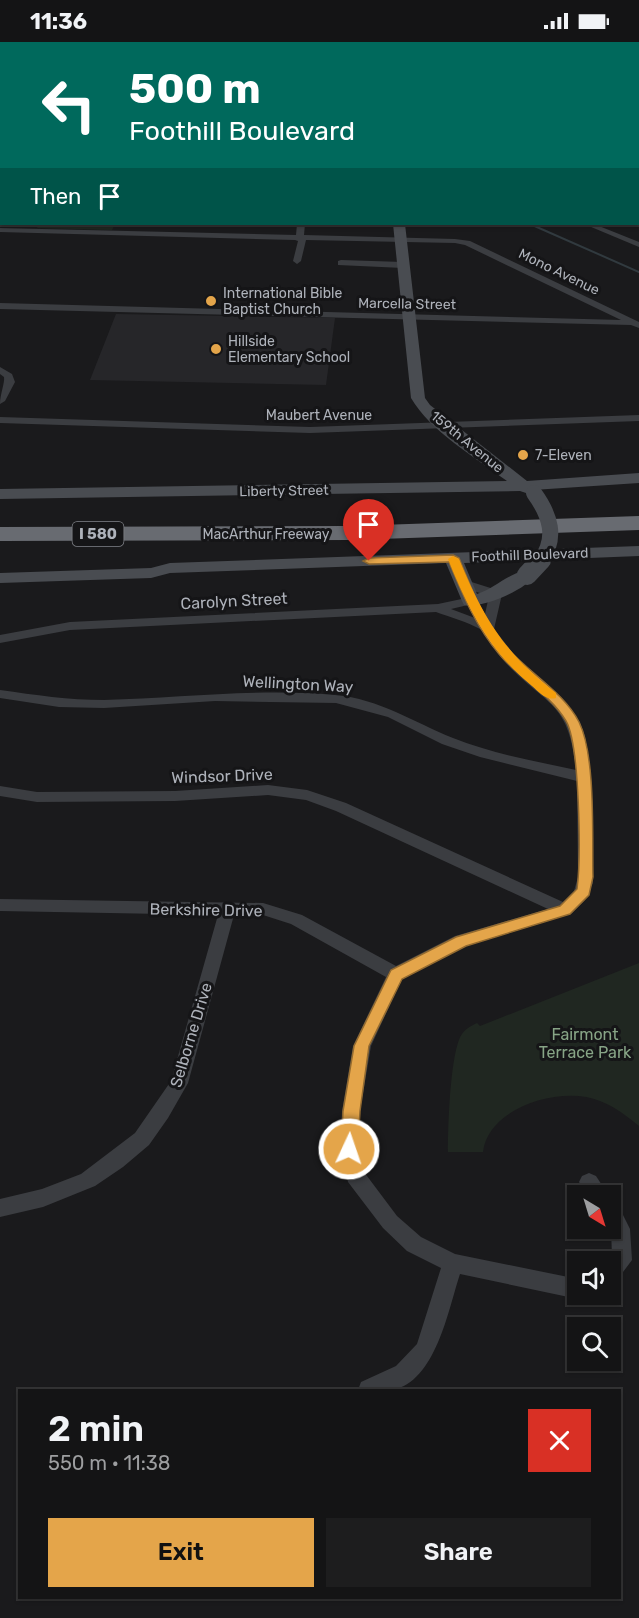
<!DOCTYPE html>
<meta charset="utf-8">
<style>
body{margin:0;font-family:Rubik,sans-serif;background:#1d1d1e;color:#f1f3f6;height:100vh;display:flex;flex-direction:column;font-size:22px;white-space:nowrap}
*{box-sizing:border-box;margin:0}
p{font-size:20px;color:#9d9ea0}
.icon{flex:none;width:33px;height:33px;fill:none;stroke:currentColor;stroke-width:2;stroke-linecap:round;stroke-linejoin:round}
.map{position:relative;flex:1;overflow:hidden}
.side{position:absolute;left:18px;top:1347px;width:603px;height:210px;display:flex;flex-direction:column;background:#141415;border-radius:0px;box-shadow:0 2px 4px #0004,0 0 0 2px #333334}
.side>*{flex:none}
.guide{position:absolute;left:0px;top:0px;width:639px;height:183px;box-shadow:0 2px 4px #0004,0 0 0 2px #333334;background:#00695c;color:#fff;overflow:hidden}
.needle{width:39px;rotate:142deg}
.tools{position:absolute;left:567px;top:1143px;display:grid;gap:12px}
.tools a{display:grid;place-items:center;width:54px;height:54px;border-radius:0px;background:#141415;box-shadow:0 2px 4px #0004,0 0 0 2px #333334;font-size:30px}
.pin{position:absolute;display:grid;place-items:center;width:51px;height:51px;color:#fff;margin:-62px -26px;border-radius:50% 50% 50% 0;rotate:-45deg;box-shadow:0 0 6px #0007}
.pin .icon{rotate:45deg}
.me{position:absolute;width:66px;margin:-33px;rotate:3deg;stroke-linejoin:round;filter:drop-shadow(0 0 4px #0008)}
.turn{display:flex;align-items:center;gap:21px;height:126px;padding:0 30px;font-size:27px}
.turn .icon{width:78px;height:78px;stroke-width:2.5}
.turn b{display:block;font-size:42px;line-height:51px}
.then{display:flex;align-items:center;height:57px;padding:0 30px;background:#0003;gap:12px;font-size:22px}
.round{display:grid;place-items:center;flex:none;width:63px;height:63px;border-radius:0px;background:#1d1d1e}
.summary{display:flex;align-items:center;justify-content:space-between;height:102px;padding:0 30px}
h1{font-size:36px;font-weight:600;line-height:45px}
.button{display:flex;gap:12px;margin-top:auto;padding:12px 30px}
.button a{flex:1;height:69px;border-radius:0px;background:#e4a54a;color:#111;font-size:24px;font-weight:600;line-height:69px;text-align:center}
.button a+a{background:#1d1d1e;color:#f1f3f6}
.status{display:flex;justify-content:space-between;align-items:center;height:42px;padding:0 30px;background:#141415;direction:ltr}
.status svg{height:16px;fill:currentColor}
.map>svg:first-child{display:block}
.built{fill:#262629}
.green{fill:#202721}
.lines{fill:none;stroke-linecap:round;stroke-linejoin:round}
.stream-far1{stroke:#313a3f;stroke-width:1.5}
.stream{stroke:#313a3f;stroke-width:2}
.street{fill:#3b3d41;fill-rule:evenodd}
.secondary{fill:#494c51;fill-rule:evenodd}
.primary{fill:#585a5f;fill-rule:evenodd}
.highway{fill:#686b71;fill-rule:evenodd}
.secondary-bridge-far1{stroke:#494c51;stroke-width:16}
.secondary-bridge{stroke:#494c51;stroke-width:20}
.route{fill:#e4a54a;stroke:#946b30;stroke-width:1.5}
.slow{fill:#f59e0b}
.poi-dot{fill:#e4a54a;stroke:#151517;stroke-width:2}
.labels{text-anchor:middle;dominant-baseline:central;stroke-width:6;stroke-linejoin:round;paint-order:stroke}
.far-street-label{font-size:14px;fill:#aeb2ba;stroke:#151517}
.far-poi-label{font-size:14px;fill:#aeb2ba;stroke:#151517;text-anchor:start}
.shield{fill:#151517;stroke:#808389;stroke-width:1.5}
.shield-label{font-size:15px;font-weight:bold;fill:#aeb2ba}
.street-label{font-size:16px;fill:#aeb2ba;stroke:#151517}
.park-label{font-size:16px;fill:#87a486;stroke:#151517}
</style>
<div class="status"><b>11:36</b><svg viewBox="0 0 49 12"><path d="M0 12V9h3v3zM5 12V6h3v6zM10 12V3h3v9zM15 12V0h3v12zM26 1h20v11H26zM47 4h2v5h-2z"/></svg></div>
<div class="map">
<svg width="639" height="1576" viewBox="0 0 639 1576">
<rect width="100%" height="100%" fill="#1a1a1c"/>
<!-- built -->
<polygon class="built" points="116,272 335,276 326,343 90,338"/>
<!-- green -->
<g class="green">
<polygon points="39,182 115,182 112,188 37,186"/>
<path d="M639,921V1084C628,1075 614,1064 600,1059C562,1043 488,1065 483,1110H448C448,1087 450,1009 462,992C466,986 471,984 477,981L480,984Z"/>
</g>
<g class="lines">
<!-- stream-far1 -->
<polyline class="stream-far1" points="595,2 601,0"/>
<!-- stream -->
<polyline class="stream" points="530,182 639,230"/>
<!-- street -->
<g class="street">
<polygon points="41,0 51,0 37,2"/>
<polygon points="139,0 148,0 135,2"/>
<polygon points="218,0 228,2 219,2"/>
<polygon points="286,0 296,2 287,2"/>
<polygon points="409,0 420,2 411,2"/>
<rect x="0" y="7" width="2" height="4"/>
<rect x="638" y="156" width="1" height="5"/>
<polygon points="297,182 305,182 304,193 455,197 470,199 639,280 639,286 631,283 0,267 0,261 621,278 465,203 455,201 306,198 301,219 297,222 293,219 298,199 295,198 0,190 0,186 296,193"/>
<polygon points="584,182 594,182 639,200 639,205"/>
<polygon points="341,218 403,220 407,223 403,226 338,223 338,219"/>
<path d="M0,325L12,332L15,340L5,359L0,362C0,352 5,341 4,335L0,332Z"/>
<polygon points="639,373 639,379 310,391 0,381 0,375 310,385"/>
<path d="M462,537L500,549L502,552L494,587L516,615L563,657L580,680L585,694L591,733L593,841L585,858L571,872L466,904L402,937L371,1004L360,1069L358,1107L364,1130L397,1174L421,1195L455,1212L578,1237V1252H586L578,1257L460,1232C448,1268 436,1340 392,1348C381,1350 369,1348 358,1348L361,1340L396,1324L417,1302L441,1226L407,1209L383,1186L348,1140L340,1107L342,1069L353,1004L386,935L291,882L263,873H234L188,1041L168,1076L149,1103L123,1125L95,1144L43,1165L0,1175V1157L42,1147L81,1132L135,1091L171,1039L218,873L0,869V857L263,861L302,873L396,924L455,894L548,867L336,769L306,758L268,753L175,759L37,760L0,754V744L37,750L175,749L268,743L307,748L346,761L563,860L574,849L578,835L577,739L480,715L442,702L388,675L336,661L215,659L104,666L59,665L0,656V648C35,653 69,658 104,658C181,656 258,646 335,653C380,657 413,680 453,696C493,712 535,719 576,728C569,658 547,665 505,620C497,611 489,593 480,587C467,580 450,575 436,570L70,588L0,601V593L70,580L438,562L471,555L475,556L485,572L489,554L458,544L456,541ZM468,563L475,576L451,567Z"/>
<polygon points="589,1131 596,1134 609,1154 588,1154 579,1140 582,1134"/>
<polygon points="610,1158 617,1161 630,1187 632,1218 617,1238 610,1241 610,1220 607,1220 612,1215"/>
</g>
<!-- secondary -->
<g class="secondary">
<polygon points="0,24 2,25 2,31 0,30"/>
<path d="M393,182H405L425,356L430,363L527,439L639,431V441L533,448L526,451L520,449L0,457V447L507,439C476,416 430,389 411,356Z"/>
<path d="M639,504V514L464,521L477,552C495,547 515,525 533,529L536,533C525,548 482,567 464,563L462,559L446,521L170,531L151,536L0,541V531L151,526L170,521Z"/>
</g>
<!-- primary -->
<g class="primary">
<rect x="0" y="106" width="2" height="6"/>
<polygon points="639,122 639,130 638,130 638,123"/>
</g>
<!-- highway -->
<polygon class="highway" points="639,474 639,488 351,498 0,499 0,485 351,484"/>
<!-- secondary-bridge-far1 -->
<path class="secondary-bridge-far1" d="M534,451C550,473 558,496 540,520"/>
<!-- secondary-bridge -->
<polyline class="secondary-bridge" points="527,533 541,518"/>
</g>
<!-- route -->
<path class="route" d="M453,513L459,516C472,548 485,583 509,608C531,632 565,652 579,680C596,714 592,795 593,835L589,853L570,872L466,904L402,937L369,1004L360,1069L358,1107L355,1113L349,1115L343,1113L341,1107L343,1069L354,1004L391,928L456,895L560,864L577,847C581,817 580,703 566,679C550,652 519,636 499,612C476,585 462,551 449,520L369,522L363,519L369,516Z"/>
<!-- slow -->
<path class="slow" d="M453,514L459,517C484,577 504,610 556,651V656C546,659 539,650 532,644C491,611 467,565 448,517Z"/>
<!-- markers -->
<g class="poi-dot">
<circle cx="211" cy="259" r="6"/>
<circle cx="216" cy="307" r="6"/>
<circle cx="523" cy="413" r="6"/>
</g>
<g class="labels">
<!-- far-street labels -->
<g class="far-street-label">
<text transform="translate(559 230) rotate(26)">Mono Avenue</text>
<text transform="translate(407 262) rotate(1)">Marcella Street</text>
<text x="319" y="373">Maubert Avenue</text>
<text transform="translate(467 400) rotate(39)">159th Avenue</text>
<text transform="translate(284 449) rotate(-1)">Liberty Street</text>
<text x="266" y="492">MacArthur Freeway</text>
<text transform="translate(530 513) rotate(-2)">Foothill Boulevard</text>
</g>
<!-- far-poi labels -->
<g class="far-poi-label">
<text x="223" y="251">International Bible<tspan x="223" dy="16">Baptist Church</tspan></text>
<text x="228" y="299">Hillside<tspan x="228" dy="16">Elementary School</tspan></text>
<text x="535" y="413">7-Eleven</text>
</g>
<!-- shield labels -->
<rect class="shield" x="72.5" y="480" width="51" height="24" rx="4.5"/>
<g class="shield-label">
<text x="98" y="492">I 580</text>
</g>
<!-- street labels -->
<g class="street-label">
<text transform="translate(234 559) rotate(-3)">Carolyn Street</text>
<text transform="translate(298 642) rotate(3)">Wellington Way</text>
<text transform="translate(222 734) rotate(-2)">Windsor Drive</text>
<text transform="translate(206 868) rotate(1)">Berkshire Drive</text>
<text transform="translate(191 993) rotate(-73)">Selborne Drive</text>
</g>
<!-- park labels -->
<g class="park-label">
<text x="585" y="992">Fairmont<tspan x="585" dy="18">Terrace Park</tspan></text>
</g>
</g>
</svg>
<div class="tools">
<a><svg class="needle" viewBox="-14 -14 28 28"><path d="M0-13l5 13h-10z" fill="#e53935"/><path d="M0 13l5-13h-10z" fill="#9d9ea0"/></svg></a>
<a><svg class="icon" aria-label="sound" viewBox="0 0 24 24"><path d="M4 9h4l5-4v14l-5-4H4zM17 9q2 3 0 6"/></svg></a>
<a><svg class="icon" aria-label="search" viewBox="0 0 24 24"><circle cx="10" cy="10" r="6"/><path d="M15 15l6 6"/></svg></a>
</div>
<div class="pin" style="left:369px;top:519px;background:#d93025"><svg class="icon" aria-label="arrive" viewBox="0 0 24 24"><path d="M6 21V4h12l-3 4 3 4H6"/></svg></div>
<svg class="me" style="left:349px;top:1107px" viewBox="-20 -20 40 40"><circle r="17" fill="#e4a54a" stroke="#fff" stroke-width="3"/><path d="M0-11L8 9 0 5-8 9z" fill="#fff"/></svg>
<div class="guide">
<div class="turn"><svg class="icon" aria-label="left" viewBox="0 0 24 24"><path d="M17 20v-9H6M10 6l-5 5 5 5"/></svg><div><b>500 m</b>Foothill Boulevard</div></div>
<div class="then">Then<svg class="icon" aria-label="arrive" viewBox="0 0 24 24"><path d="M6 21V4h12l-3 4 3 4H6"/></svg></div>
</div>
<section class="side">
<div class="summary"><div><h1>2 min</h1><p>550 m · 11:38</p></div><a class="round" style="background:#d93025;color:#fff"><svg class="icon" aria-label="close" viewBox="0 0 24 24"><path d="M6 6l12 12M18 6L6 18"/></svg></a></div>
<div class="button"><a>Exit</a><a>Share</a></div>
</section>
</div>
